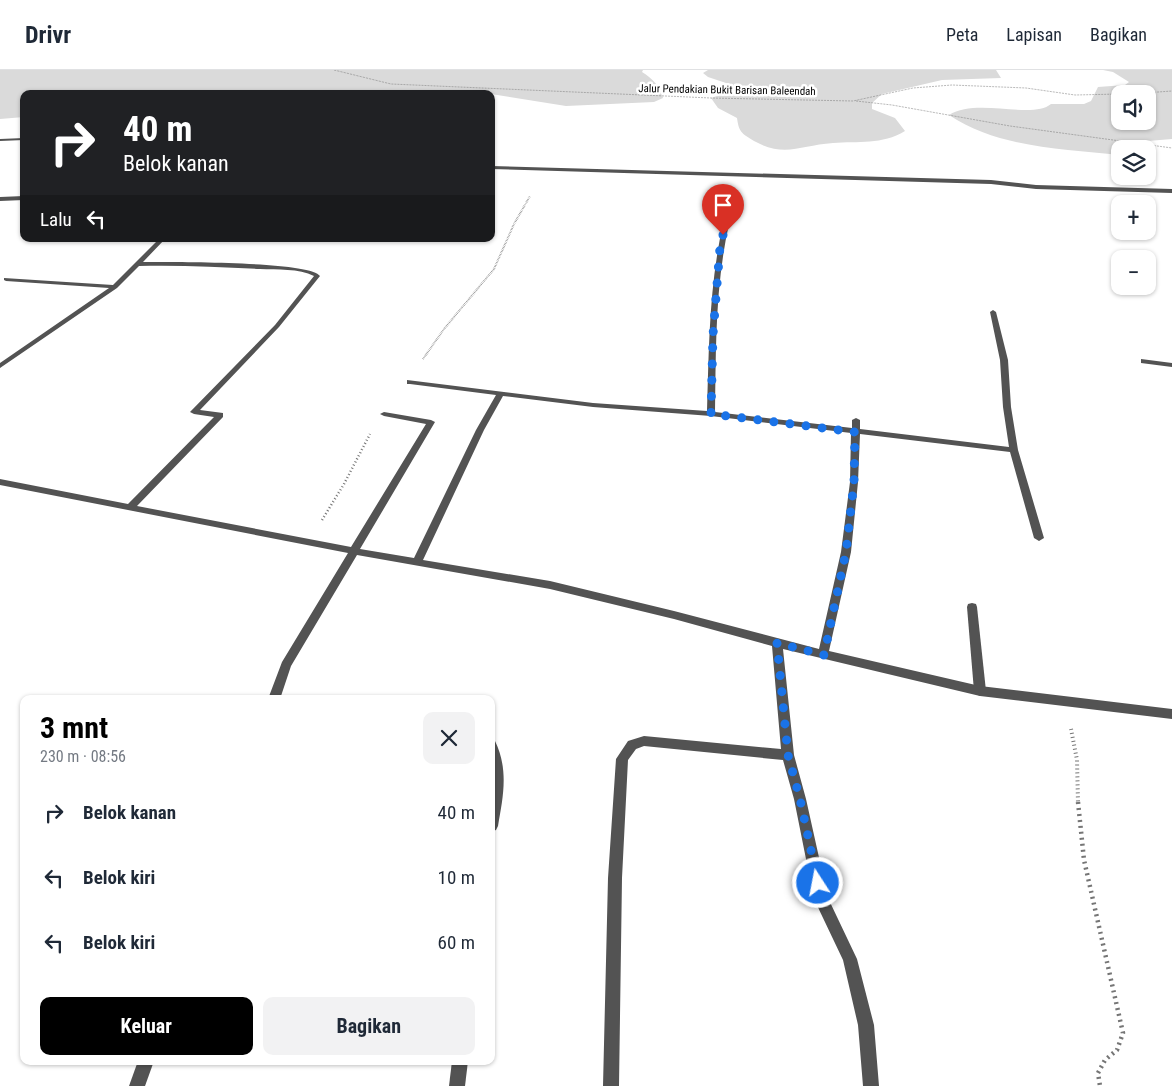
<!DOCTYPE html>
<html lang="id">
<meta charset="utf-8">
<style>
body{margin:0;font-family:"Roboto Condensed",sans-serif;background:#f2f2f3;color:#1f2937;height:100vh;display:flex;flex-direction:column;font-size:19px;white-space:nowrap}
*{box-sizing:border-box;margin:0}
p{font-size:16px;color:#747a83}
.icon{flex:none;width:28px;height:28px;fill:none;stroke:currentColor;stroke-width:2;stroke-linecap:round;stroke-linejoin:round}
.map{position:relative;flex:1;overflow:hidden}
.drawer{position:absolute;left:20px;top:625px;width:475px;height:370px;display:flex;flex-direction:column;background:#fff;border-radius:10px;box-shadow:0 1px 4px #0004}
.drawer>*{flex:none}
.banner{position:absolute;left:20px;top:20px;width:475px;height:152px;border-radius:10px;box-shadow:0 1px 4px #0004;background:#202124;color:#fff;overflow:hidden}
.tools{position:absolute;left:1111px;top:15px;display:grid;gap:10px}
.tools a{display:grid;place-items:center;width:45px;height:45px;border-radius:10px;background:#fff;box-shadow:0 1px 4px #0004;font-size:25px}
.pin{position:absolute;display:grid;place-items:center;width:42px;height:42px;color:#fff;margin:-51px -21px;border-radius:50% 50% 50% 0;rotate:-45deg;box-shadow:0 0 5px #0007}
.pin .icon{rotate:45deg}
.me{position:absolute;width:55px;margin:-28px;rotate:349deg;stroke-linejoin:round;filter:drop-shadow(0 0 4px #0008)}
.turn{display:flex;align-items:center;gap:18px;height:105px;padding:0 20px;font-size:22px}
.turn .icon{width:65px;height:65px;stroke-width:2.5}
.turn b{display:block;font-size:35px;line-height:42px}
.then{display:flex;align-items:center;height:48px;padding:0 20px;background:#0003;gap:10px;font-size:19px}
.round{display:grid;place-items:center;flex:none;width:52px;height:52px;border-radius:10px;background:#f2f2f3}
.headline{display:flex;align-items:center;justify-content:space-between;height:85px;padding:0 20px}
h1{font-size:30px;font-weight:700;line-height:38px;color:#000}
.button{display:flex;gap:10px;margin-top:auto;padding:10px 20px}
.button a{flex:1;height:58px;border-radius:10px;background:#000;color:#fff;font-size:20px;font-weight:700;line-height:58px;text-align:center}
.button a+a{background:#f2f2f3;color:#1f2937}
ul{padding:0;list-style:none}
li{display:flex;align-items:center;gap:15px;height:65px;padding:0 20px}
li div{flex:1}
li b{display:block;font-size:19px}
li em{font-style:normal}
header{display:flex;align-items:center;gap:30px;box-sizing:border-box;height:70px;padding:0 25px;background:#fff;border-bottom:1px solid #e0e1e3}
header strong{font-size:24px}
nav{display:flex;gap:28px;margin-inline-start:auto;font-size:18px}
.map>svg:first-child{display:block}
.green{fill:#dadada;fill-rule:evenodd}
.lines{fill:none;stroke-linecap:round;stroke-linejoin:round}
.path-far4{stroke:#757575;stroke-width:1;stroke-dasharray:0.5 1;stroke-linecap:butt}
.path-far3{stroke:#757575;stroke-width:2;stroke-dasharray:0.5 1;stroke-linecap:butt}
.path-far2{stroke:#757575;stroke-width:2.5;stroke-dasharray:1 2.5;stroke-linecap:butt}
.path-far1{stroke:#757575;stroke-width:4;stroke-dasharray:1 3;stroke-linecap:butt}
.path{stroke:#757575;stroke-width:4.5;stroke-dasharray:2 4;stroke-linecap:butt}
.service{fill:#535353;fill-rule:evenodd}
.minor{fill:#535353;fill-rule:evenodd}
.route{stroke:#1a73e8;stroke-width:9;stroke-dasharray:0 16.2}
.labels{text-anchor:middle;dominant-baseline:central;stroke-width:5;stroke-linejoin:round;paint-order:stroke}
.far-street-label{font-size:11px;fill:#000;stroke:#fff}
</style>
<header>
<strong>Drivr</strong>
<nav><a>Peta</a><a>Lapisan</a><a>Bagikan</a></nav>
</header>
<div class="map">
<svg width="1172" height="1016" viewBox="0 0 1172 1016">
<rect width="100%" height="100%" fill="#fff"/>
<!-- green -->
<g class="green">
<path d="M0,0H643L642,2C653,9 659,15 663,28L654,32L566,36L491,24H24V47L0,49Z"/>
<path d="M708,0H996L1001,8L942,10L882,24L872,33V39L895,48L905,61C882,75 858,71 833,73C801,75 785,88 754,71C741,63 739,62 737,48L718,38L711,28L731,21L729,14L708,7L703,3Z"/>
<path d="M1103,0H1172V69L1148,71L1156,82L1148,85V79H1120V85C1062,79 999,78 949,45C977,27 1032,50 1051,34H1084L1091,31L1098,17L1125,15L1129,12L1113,2ZM1120,24H1148V51H1120Z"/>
</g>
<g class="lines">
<!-- path-far4 -->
<g class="path-far4">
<polyline points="334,0 391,14 711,28 853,31 913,18 952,15 1026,18 1075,25 1120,24"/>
<polyline points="1130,24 1172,21"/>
<polyline points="856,31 892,35 1010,56 1172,78"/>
</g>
<!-- path-far3 -->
<polyline class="path-far3" points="423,289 444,259 494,199 514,154 530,126"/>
<!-- path-far2 -->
<polyline class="path-far2" points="322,450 344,414 370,364"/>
<!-- path-far1 -->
<polyline class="path-far1" points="1071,659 1077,690 1078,733"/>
<!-- path -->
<polyline class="path" points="1078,732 1084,790 1123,963 1117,980 1105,990 1098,1003 1100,1016"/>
<!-- service -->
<polygon class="service" points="972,533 976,534 977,537 986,621 984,624 980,626 976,624 974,621 967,537 968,534"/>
<!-- minor -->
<g class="minor">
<polygon points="24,68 24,70 0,71 0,69"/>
<polygon points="491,96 991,110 1036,115 1172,119 1172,123 1036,119 991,114 491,99"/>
<polygon points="24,126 24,130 0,131 0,127"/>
<path d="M726,152L729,154C715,216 716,279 715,342L852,358V350L856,348L860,350V359L1009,377L1003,337L1000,290L990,242L993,240L996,242L1008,290L1011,337L1018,380L1044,468L1039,471L1034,468L1010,382L860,364L858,412L851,482L829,581L980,616L1172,639V649L980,626L783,579L794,685L806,729L828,828L857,889L874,955L879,1016H863L858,955L843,890L814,829L794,729L783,690L644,676L636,679L628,690L622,808L619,1016H603L608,808L616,689L628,671L644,666L781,679L772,576L674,549L550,519L357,485L291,596L280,629H268L282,592L348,483L0,415V409L128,434L214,347L194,344L190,342L275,255L314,206C299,198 277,200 260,199C220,197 180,195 139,196L117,218L0,298V293L109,218L6,211L4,210V208L113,215L159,169H165L143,192C167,192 311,191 320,206L279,257L200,340L223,343V347L137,436L351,477L426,354L384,346L380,344L384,342L431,350L435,352L360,479L414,488L476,360L496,325L410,314H407V310L593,333L707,341C709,278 709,216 723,154ZM503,326L593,337L711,346L851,363L850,412L841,482L819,579L674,541L550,511L423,490L484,360Z"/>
<polygon points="1141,289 1172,293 1172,297 1141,293"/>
<path d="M491,670L495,671C509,700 503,727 498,756L496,760L491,762Z"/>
<polygon points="138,991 154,991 145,1016 129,1016"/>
<polygon points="452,991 468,991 465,1016 449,1016"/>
</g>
</g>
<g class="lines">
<!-- route -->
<polyline class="route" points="723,165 720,177 713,265 711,344 855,362 854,412 846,482 824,585 777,573 788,685 800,729 818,813"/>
</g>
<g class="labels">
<!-- far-street labels -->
<g class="far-street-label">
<text transform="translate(727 20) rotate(1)">Jalur Pendakian Bukit Barisan Baleendah</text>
</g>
</g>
</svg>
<div class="tools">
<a><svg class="icon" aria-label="sound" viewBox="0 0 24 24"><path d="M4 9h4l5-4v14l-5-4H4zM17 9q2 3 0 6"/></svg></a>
<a><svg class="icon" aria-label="layers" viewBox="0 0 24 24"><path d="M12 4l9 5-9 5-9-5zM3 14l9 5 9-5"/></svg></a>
<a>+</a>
<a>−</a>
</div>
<div class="pin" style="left:723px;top:165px;background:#d93025"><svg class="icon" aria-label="arrive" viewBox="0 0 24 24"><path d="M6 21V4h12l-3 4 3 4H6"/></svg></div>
<svg class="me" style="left:818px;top:813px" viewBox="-20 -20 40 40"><circle r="17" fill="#1a73e8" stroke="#fff" stroke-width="3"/><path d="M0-11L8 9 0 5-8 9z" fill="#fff"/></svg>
<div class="banner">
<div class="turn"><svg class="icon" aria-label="right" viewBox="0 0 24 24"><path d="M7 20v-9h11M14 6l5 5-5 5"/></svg><div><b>40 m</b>Belok kanan</div></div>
<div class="then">Lalu<svg class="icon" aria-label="left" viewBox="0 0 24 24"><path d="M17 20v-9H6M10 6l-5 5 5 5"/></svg></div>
</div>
<section class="drawer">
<div class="headline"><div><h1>3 mnt</h1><p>230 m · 08:56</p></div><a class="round"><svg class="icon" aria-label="close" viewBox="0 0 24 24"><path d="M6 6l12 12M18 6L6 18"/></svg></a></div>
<ul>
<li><svg class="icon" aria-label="right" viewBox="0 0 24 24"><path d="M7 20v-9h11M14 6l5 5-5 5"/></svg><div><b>Belok kanan</b></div><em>40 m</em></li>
<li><svg class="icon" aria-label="left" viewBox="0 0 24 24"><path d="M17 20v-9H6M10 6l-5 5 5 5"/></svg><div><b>Belok kiri</b></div><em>10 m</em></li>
<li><svg class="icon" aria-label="left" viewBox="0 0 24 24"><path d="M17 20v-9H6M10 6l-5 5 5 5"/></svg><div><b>Belok kiri</b></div><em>60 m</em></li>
</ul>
<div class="button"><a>Keluar</a><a>Bagikan</a></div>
</section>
</div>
